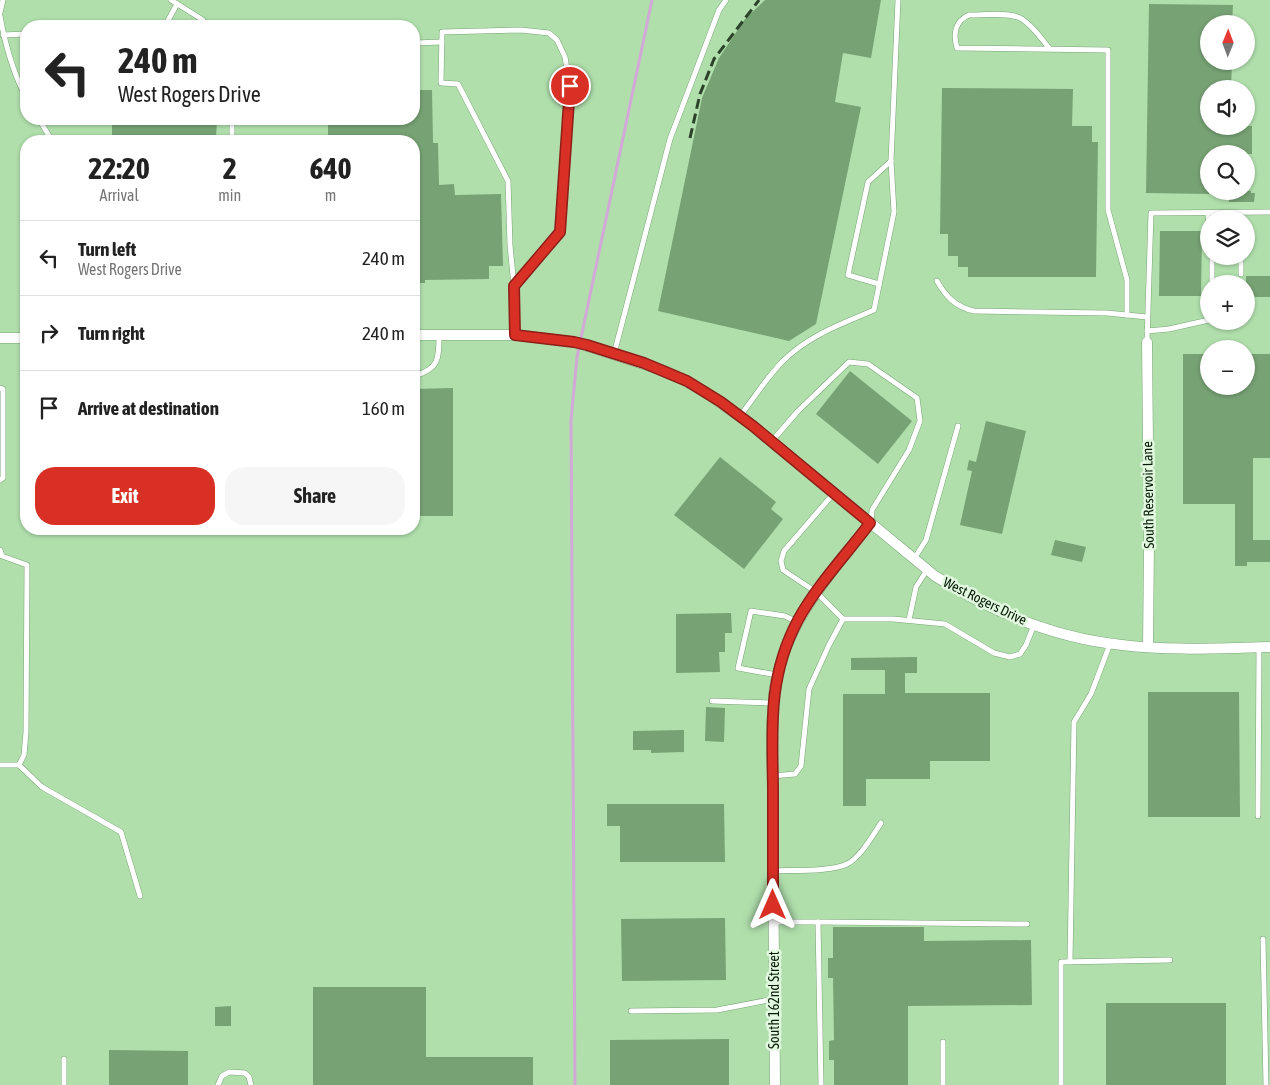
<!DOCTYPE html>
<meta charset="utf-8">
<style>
body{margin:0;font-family:"Asap Condensed",sans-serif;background:#f6f6f6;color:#222;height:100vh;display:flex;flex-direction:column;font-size:19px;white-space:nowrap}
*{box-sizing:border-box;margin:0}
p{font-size:16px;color:#767676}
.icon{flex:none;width:28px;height:28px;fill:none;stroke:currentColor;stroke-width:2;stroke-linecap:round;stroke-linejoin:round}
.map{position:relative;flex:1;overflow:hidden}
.panel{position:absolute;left:20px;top:135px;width:400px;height:400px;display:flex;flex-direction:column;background:#fff;border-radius:20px;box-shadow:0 1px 4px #0004}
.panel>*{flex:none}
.top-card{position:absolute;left:20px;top:20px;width:400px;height:105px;border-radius:20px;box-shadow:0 1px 4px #0004;background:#fff;color:#222;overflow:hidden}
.needle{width:32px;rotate:1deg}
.fabs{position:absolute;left:1200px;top:15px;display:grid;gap:10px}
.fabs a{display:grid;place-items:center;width:55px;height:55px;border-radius:50%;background:#fff;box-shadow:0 1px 4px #0004;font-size:25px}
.pin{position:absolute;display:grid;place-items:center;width:42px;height:42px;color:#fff;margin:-21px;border:2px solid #fff;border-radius:50%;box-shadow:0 1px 5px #0007}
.me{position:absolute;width:55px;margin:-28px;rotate:0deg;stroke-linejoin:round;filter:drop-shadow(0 0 4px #0008)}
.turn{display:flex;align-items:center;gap:18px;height:105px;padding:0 15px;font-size:22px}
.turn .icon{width:65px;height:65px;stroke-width:2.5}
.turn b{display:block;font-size:35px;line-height:42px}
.eta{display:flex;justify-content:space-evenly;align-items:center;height:85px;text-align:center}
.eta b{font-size:30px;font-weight:700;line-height:35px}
.primary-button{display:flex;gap:10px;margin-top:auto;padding:10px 15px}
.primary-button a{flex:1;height:58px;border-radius:20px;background:#d93025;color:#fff;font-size:20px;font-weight:700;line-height:58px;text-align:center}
.primary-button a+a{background:#f6f6f6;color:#222}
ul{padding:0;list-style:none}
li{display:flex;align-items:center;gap:15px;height:75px;padding:0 15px;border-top:1px solid #e0e0e0}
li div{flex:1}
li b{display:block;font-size:19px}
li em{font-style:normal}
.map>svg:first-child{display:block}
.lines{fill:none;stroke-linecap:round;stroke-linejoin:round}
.stream{stroke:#d2a8d7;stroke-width:3}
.building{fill:#77a274}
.service-casing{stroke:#77a374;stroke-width:6}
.minor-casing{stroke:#77a374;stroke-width:11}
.service{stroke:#fff;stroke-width:5}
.minor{stroke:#fff;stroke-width:10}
.rail{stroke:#2c432a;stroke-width:3;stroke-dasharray:10 5;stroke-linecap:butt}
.route-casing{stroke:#8d1f18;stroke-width:12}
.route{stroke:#d93025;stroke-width:9}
.labels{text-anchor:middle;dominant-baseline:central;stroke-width:5;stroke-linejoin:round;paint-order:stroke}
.street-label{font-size:14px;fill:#091a08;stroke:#e1f8df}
</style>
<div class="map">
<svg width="1270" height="1085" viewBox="0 0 1270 1085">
<rect width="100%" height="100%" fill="#b0dfac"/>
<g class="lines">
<!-- stream -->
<polyline class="stream" points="575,1085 571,420 577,357 652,0"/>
</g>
<!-- building -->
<g class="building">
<polygon points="765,0 881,0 871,58 843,53 835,102 861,107 816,324 789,341 658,311 702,98 719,58 745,19"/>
<polygon points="1149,4 1233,5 1232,24 1209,24 1209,61 1232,61 1231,89 1209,89 1209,126 1252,126 1252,154 1209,154 1209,194 1146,193"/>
<polygon points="942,88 1073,89 1072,126 1092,126 1092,142 1098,142 1096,277 968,277 968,267 958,267 958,256 948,256 948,234 940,234"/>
<polygon points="414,90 432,90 433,143 438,143 439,185 454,184 455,195 501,194 503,266 489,266 489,279 425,280 425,283 414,283 414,141 328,141 328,119 414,119"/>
<polygon points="112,119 217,119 216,138 175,138 175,141 154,141 154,138 112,138"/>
<polygon points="1229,191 1251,191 1251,193 1255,193 1254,202 1229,202"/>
<polygon points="1160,231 1202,231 1201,296 1159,296"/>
<rect x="1246" y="276" width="24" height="21"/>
<polygon points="1183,354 1209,354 1209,386 1246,386 1246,354 1270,354 1270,458 1253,458 1253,540 1270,540 1270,562 1247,562 1247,566 1235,566 1235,504 1183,504"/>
<polygon points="850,371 912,421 878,464 816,414"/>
<polygon points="453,388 453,516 414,516 414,389"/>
<polygon points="986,421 1026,431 1002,534 960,525 972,471 967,470 969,460 976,462"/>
<polygon points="720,457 776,502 771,509 783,519 744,569 674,515"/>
<polygon points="1055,540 1086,547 1082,562 1051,555"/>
<polygon points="731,613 732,633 725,633 725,652 719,652 720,672 676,673 676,614"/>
<polygon points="917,657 917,673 905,673 905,693 990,693 990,761 930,761 930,779 866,779 866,806 843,806 843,694 885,694 885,670 851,670 851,658"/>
<polygon points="1148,692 1239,692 1240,817 1148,817"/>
<polygon points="706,707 725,708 724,742 705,741"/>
<polygon points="684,730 684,752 651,753 651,750 633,750 633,731"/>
<polygon points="607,804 724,804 725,862 620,862 620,826 607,826"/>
<polygon points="725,918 726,980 622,981 621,919"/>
<polygon points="833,927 924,927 924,941 1031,940 1032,1005 908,1006 908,1085 834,1085 834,1060 829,1060 829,1041 834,1040 833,978 828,978 828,958 833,958"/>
<polygon points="313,987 426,987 426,1057 533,1057 533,1085 313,1085"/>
<rect x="1106" y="1003" width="120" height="82"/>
<polygon points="231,1006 231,1026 215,1026 215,1007"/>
<polygon points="729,1039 729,1085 610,1085 610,1040"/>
<polygon points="109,1050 188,1051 188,1085 109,1085"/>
</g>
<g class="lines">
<!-- service casing -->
<g class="service-casing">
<g id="service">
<polyline points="171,0 203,20 203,26"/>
<polyline points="0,13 3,0"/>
<path d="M0,16C5,43 13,73 26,97"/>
<polyline points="165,26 177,4"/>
<polyline points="3,35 26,34"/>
<polyline points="414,43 442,42"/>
<path d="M1050,49C1042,40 1032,24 1020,18C1009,12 983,15 969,15C955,21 953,34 957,48L1108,50V210L1127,280V315"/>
<polyline points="39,119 52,141"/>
<polyline points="232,119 232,141"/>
<polyline points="1208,213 1209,228"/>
<polyline points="1212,256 1212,284"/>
<polyline points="1241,274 1241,256"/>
<path d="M937,281C946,297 956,307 974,311L1107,313L1147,317"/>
<polyline points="879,284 848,275 868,182 891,161"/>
<polyline points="514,286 559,232 570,87 565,57 557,40 549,33 521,30 442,32 441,83 458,84 508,181 510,245 514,286 515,335"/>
<polyline points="1147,331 1169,329 1209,320"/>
<polyline points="1147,342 1151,213 1270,212"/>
<polyline points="614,354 670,139 719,10 726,0"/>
<path d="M414,376C439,369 439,359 439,335"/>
<polyline points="0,388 3,389 3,478 0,480"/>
<path d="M740,416C754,398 767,377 783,361C809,335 842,324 874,310L894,212L891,161L898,0"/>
<polyline points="772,441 798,411 849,362 868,364 917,398 920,421 909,450 872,510 871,523"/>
<polyline points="834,493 784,551 781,561 783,570 816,592 843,619"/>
<polyline points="0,550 2,556 27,565 26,732 24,755 19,765 0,765"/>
<polyline points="914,559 926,540 958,426"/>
<polyline points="909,620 916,587 927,570"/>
<polyline points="777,675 738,668 751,611 785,616 797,622"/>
<polyline points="712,701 773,703"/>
<polyline points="19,765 42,787 121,832 140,896"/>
<polyline points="772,776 795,774 801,766 809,689 829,645 843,619 893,619 945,624 994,653 1010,657 1020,654 1026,645 1034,625"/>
<polyline points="1258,816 1259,647"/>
<path d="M774,871C792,870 831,872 847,864C860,858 873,835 881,823"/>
<polyline points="774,922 818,922 821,1085"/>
<polyline points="818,922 1027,924"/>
<polyline points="1263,939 1266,1085"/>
<polyline points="1070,962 1074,722 1091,694 1110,644"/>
<polyline points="631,1011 717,1010 774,999"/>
<polyline points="943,1042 943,1085"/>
<polyline points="64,1059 64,1085"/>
<polyline points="218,1085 222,1076 229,1072 245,1073 249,1077 251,1085"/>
<polyline points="1061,1085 1061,962 1170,960"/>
</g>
</g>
<!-- minor casing -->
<g class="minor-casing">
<g id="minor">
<path d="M414,335H515L575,342L668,372L704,391L753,426L935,576C992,612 1054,638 1122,645C1171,651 1221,648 1270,647"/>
<polyline points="0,338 26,338"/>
<polyline points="1147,342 1149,544 1148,647"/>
<path d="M775,1085L772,723C773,709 773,694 776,681C789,618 832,572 870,523"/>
</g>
</g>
<!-- service -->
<use href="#service" class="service"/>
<!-- minor -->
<use href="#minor" class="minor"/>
<!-- rail -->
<polyline class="rail" points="690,138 700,94 714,59 759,0"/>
</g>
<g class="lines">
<!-- route casing -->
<g class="route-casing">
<path id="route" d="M570,86L560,232L514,286L515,335L574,342L587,345L644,363L687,381L721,402L753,426L870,523C846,555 817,585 798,620C768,676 772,727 773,787C773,826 773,865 773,905"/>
</g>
<!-- route -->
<use href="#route" class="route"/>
</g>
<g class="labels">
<!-- street labels -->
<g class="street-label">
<text transform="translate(1148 495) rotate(-91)">South Reservoir Lane</text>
<text transform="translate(985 601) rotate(26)">West Rogers Drive</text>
<text transform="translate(774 1000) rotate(-90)">South 162nd Street</text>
</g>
</g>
</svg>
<div class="fabs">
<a><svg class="needle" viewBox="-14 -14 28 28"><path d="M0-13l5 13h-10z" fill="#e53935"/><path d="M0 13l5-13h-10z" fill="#767676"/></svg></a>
<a><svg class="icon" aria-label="sound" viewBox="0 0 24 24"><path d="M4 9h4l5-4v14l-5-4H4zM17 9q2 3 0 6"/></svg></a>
<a><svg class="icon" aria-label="search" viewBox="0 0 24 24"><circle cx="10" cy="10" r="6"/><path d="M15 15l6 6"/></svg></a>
<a><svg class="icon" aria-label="layers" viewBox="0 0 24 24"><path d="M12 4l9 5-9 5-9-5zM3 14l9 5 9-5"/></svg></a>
<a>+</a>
<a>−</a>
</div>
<div class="pin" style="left:570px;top:86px;background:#d93025"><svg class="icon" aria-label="arrive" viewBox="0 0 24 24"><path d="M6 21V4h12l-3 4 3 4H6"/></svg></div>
<svg class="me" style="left:773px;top:905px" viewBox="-20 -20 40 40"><path d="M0-17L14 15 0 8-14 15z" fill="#d93025" stroke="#fff" stroke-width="4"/></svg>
<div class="top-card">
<div class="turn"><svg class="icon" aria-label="left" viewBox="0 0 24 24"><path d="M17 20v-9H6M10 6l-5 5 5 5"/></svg><div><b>240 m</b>West Rogers Drive</div></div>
</div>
<section class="panel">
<div class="eta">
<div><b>22:20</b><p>Arrival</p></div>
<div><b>2</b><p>min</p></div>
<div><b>640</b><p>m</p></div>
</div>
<ul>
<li><svg class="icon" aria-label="left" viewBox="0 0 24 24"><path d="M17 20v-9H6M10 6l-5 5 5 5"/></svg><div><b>Turn left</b><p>West Rogers Drive</p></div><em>240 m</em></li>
<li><svg class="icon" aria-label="right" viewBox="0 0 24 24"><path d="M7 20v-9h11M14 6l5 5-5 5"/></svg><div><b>Turn right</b></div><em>240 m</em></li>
<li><svg class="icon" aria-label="arrive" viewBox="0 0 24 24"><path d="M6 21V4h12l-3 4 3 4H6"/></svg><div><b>Arrive at destination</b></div><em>160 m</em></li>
</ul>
<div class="primary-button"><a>Exit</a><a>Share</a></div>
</section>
</div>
